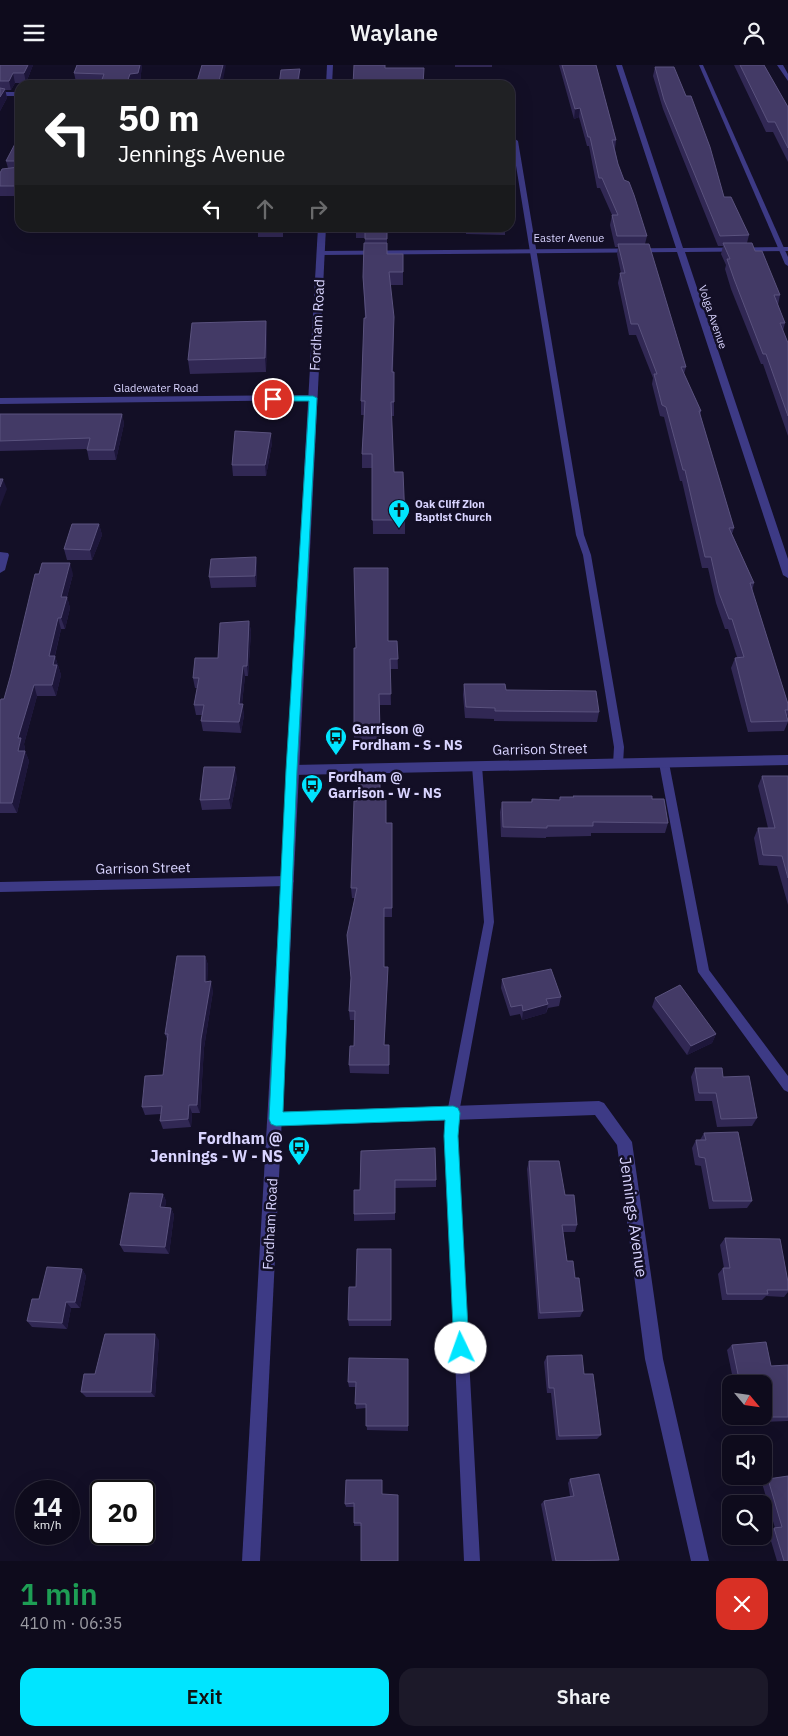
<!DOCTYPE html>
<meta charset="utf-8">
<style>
body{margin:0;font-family:"IBM Plex Sans",sans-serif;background:#1c1929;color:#f1f3f6;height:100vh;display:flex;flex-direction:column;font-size:19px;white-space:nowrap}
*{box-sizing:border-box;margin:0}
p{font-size:16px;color:#9b9ba3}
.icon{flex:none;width:28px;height:28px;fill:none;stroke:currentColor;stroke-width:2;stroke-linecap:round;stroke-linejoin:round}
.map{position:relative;height:1496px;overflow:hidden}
.side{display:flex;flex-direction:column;background:#0e0b1c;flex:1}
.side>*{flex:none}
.hud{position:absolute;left:15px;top:15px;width:500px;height:152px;border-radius:15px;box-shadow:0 5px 20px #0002,0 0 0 1px #2e2b3b;background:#202124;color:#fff;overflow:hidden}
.needle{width:32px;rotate:119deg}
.controls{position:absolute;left:722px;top:1310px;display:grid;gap:10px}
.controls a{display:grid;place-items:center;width:50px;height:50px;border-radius:10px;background:#0e0b1c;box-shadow:0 5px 20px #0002,0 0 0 1px #2e2b3b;font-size:25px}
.speed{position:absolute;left:15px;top:1415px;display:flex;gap:10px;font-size:25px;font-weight:700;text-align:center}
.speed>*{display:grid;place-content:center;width:65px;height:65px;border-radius:50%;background:#0e0b1c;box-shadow:0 5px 20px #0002,0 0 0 1px #2e2b3b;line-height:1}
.speed small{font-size:12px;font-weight:400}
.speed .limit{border:2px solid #111;border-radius:8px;background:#fff;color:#111}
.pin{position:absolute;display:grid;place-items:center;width:42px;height:42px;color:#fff;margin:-21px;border:2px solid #fff;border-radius:50%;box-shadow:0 1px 5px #0007}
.me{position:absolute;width:55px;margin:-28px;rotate:357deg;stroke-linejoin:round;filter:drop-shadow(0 0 4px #0008)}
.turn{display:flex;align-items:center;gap:18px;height:105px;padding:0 20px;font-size:22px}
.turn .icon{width:65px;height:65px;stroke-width:2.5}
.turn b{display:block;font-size:35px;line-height:42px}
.lanes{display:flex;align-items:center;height:48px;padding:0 20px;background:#0003;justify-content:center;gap:25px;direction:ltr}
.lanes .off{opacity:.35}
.round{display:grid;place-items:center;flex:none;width:52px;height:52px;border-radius:15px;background:#1c1929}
.headline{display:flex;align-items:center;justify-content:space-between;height:85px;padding:0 20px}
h1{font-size:30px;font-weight:600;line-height:38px;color:#1e9e55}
.action{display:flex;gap:10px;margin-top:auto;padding:10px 20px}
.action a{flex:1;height:58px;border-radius:15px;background:#00e5ff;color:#111;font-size:20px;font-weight:600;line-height:58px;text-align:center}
.action a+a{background:#1c1929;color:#f1f3f6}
header{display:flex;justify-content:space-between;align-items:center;height:65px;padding:0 20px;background:#0e0b1c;font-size:22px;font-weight:600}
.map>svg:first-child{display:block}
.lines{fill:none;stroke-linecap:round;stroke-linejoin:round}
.service{fill:#3d3a85;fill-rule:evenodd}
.minor{fill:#3d3a85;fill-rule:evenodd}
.tertiary{fill:#3d3a85;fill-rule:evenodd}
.wall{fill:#312854}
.shaded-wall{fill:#1d163a}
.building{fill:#433a66;stroke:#5a527e}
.route{fill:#00e5ff;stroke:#0095a6}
.labels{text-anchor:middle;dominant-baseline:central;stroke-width:5;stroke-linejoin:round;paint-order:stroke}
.far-street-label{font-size:11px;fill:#d9d4ff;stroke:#130f26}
.far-poi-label{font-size:11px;font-weight:bold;fill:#d9d4ff;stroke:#130f26;text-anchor:start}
.street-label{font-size:14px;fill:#d9d4ff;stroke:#130f26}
.poi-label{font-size:14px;font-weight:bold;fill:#d9d4ff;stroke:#130f26;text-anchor:start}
.near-poi-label{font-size:16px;font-weight:bold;fill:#d9d4ff;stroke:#130f26;text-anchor:end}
.near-street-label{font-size:16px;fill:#d9d4ff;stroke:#130f26}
</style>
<header><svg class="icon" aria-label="menu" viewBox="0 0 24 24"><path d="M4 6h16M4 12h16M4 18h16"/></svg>Waylane<svg class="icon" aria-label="person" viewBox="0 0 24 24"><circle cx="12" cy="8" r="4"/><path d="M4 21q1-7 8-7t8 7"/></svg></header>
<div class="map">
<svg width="788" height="1496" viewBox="0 0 788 1496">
<rect width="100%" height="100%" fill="#130f26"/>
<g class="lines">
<!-- service -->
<g class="service">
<polygon points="699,0 703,0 788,192 788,201 785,199"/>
<polygon points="515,74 518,76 584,470 591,490 624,682 623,699 618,703 613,699 614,682 583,490 576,470 512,76"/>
<polygon points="664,694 669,698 709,905 788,1011 788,1027 784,1025 698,907 659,698"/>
<polygon points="477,697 482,701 494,857 459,1048 457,1071 480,1496 464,1496 445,1071 447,1048 484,857 472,701"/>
</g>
<!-- minor -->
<g class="minor">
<polygon points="616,0 622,0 683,183 788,182 788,186 685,187 788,494 788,513 783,510 677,187 321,190 317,188 321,186 676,183"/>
<polygon points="777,0 783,0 788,9 788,16"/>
<rect x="0" y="27" width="20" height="4"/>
<polygon points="313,330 316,331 316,335 0,339 0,333"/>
<polygon points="0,487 8,488 9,490 5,505 0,508"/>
<polygon points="788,690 788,700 292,710 286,705 292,700"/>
<polygon points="287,811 292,812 294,816 292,820 287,821 0,827 0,817"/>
<polygon points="599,1036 604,1038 632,1077 663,1294 709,1496 691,1496 645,1294 617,1080 595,1050 276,1061 271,1059 268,1054 271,1049 276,1047"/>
</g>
<!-- tertiary -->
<g class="tertiary">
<polygon points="327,0 333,0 332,20 326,20"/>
<polygon points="318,162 326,162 260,1496 242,1496"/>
</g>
</g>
<!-- wall -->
<g class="wall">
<polygon points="0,0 33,0 26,18 15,18 11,25 5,25 7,33 0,46"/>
<polygon points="77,0 142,0 140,17 132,18 131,20 100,20 101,18 76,17 74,8"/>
<rect x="455" y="0" width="37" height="2"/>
<polygon points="559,0 596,0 616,75 615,84 618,99 624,115 647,171 645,179 686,302 684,309 701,346 700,351 734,463 732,469 754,518 752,526 788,639 788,650 787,652 788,657 784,666 748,667 731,603 735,593 737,592 728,564 725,564 716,538 708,503 702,503 682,416 680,416 664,352 660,351 652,319 653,313 636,270 629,270 618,218 620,208 621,208 617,189 618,182 615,182 610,160 612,150 600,123 597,123 589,81 587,81 579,52 574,54"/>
<polygon points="734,0 764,0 788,42 788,97 773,67 766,67"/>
<polygon points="655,2 724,132 749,170 747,178 755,186 780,230 778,240 785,258 783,266 788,278 788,371 763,299 761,299 731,224 725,204 726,200 721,189 723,181 718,181 663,44 653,11"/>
<polygon points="20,75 20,131 0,131 0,108 8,103 6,96"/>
<rect x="258" y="162" width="25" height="10"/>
<polygon points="356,162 387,162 387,189 403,189 403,220 390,220 394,265 393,307 394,307 394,351 391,351 394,407 405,455 405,469 373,469 372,403 362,403 362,389 364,350 361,350 361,336 365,253 363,212 365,173 356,173"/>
<polygon points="466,162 505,162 505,170 466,169"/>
<polygon points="267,269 266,307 190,309 188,295"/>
<polygon points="0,349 122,349 124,359 116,395 89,395 87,385 87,384 0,386"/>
<polygon points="272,378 266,411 233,411 232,400"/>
<polygon points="99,459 102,470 92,495 67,495 64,484"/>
<polygon points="256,492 257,503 256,522 211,523 209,512"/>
<polygon points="73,509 67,532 70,543 65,564 61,564 55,591 61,610 56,631 37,631 24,679 25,684 25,686 29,696 17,748 0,748 0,636 4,634"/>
<polygon points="249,556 251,567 248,611 245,611 242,639 244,650 241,668 203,666 201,656 202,650 196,650 194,640 197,623 195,623 193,613 218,593"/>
<polygon points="388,576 397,576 398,604 390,604 391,640 380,640 380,674 354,675 354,664 356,583"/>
<polygon points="464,619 506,625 599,647 597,657 494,656 494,654 465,653 463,630"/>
<polygon points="762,711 788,711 788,840 777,801 759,800 754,773 758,763 768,763 758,721"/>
<polygon points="237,712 231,744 202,745 200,735"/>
<polygon points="573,731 652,734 668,758 665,768 591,768 591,771 546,772 546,773 501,772 500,747 502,737 531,737 532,734 559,735 560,732 573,732"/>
<polygon points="380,735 386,758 392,758 392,852 384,852 384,902 388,911 384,980 389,980 389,1009 350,1008 349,1000 354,981 355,955 350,955 349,946 355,833 352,833 351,823"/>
<polygon points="205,891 208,900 207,917 213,926 204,983 200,1048 192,1048 191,1062 163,1064 160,1056 161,1049 145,1050 142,1042 163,1010 167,974 165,969"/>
<polygon points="502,914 561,932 559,941 548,943 546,948 522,955 520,949 510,951 501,923"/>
<polygon points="655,933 716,969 712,978 687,990 652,942"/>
<polygon points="695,1003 723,1012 757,1053 752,1061 717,1062 712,1036 695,1036 691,1012"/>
<polygon points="704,1068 752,1136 747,1143 709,1144 701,1101 695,1100 692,1083 696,1075 700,1075"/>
<polygon points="361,1086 436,1115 436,1122 395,1123 395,1155 354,1156 354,1149 360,1125"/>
<polygon points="529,1096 565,1130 577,1160 575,1167 563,1167 567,1196 575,1213 583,1246 580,1252 538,1254 527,1104"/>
<polygon points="163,1129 166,1136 165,1142 171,1143 174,1150 169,1189 124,1187 120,1180"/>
<polygon points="725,1173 788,1217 788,1227 784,1232 766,1231 762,1235 722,1235 718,1209 723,1203 724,1203 720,1180"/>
<polygon points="391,1184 391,1261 349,1261 348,1255 356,1222"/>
<polygon points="82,1204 86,1211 80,1243 71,1243 67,1264 32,1262 27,1256 39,1234"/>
<polygon points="159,1275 155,1332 86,1332 81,1327 95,1309"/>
<polygon points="732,1280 771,1301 788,1300 788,1356 761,1357 760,1351 764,1351 764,1319 734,1319 727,1285"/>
<polygon points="547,1291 584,1309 601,1370 597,1374 556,1375 551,1328 547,1328 544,1297"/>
<polygon points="408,1294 408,1366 367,1365 366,1343 356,1344 356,1322 349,1322 348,1317"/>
<polygon points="788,1411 788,1496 777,1496 768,1466 775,1463 762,1418 768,1414"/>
<polygon points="570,1414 618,1496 552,1496 541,1439 544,1436 570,1431 568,1418"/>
<polygon points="382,1415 361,1461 354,1461 354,1442 346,1442 345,1439"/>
</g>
<!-- shaded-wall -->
<g class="shaded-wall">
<polygon points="28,0 33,0 26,18 24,8"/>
<polygon points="140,0 142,0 140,17 132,18 131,20 126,20 130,9"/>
<polygon points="223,0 226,0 222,20 218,20"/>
<polygon points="300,4 300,13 299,20 297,20"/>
<polygon points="13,8 15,18 11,25 9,16"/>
<polygon points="5,24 7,33 0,46 0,32"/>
<polygon points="580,43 579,52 574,54 575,44"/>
<polygon points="266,256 267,269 266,307 265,293"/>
<polygon points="122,349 124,359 116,395 114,385"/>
<polygon points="271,368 272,378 266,411 265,400"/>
<polygon points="3,414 7,424 0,442 0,422"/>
<polygon points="99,459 102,470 92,495 90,485"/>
<polygon points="256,492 257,503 256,522 255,511"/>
<polygon points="70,498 73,509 64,543 61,532"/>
<polygon points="67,532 70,543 65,564 61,553"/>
<polygon points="58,553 61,564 52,602 49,591"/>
<polygon points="249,556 251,567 248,611 247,601"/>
<polygon points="55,591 61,610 56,631 52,620 53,600"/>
<polygon points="243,601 245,611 241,646 243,639 244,650 241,668 239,657 239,639"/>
<polygon points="34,620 37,631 24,679 25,684 22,696 18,686 18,673"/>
<polygon points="25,686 29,696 17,748 12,738"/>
<polygon points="235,702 237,712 231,744 229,734"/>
<polygon points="205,891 208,900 207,926 205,917"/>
<polygon points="388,902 388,911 384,989 384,980"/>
<polygon points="211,916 213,926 204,983 200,1048 197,1040 201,974"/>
<polygon points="548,939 546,948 522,955 523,946"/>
<polygon points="716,969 712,978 687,990 691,981"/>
<polygon points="189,1040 192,1048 191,1062 188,1054"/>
<polygon points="163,1129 166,1136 164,1149 160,1142"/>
<polygon points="171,1143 174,1150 169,1189 165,1182"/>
<polygon points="82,1204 86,1211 80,1243 75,1237"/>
<polygon points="66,1237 71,1243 67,1264 62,1258"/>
<polygon points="155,1269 159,1275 155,1332 151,1327"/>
</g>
<!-- building -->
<g class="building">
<polygon points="0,0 28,0 24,8 13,8 9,16 0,16"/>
<polygon points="77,0 140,0 138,8 130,9 126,20 100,20 104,9 74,8"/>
<polygon points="202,0 223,0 218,20 196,20"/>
<polygon points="354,0 385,0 385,3 424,3 423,20 353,20"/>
<polygon points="562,0 596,0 616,75 612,75 618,99 624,115 629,117 634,130 647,171 617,171 612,150 618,150 602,113 599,113 590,72 588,72 580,43 575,44"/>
<polygon points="740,0 764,0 788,42 788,83 775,57 768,57"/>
<polygon points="655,2 674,2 686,31 691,31 710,82 724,132 731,132 749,170 720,171 664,35"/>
<polygon points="300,4 297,20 279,20 281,5"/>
<polygon points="0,23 5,24 0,32"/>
<polygon points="17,75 20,75 20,121 0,121 0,108 2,104 19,102 19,96 6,96"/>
<polygon points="356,162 387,162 387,174 365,174 365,163 356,163"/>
<polygon points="364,178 387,178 387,189 403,189 403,207 389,207 394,252 392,307 394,307 394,337 391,337 394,407 403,407 405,455 372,455 372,389 362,389 365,336 361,336 364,253 366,253 363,212"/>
<polygon points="723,178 752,178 755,186 762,186 780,230 774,230 785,258 780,258 788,278 788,351 766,289 763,289 734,214 727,194 730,194"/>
<polygon points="618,179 649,179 686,302 681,302 701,346 699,346 734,463 729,463 754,518 750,518 788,639 788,645 785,645 788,656 751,657 735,593 744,592 732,554 729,554 719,528 711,492 705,492 685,405 683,405 666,342 662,340 654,309 657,309 638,259 631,259 620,208 625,208"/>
<polygon points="266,256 265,293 188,295 192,258"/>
<polygon points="0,349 122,349 114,385 87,385 90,373 0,376"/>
<polygon points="235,366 271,368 265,400 232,400"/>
<polygon points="0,414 3,414 0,422"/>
<polygon points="72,459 99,459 90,485 64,484"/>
<polygon points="256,492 255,511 209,512 211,494"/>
<polygon points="42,498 70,498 61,532 67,532 61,553 58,553 49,591 55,591 53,600 57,600 52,620 34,620 18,673 21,673 18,686 25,686 12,738 0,738 0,636 1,634 4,634 11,609 35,509 39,509"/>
<polygon points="354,503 388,503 388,576 397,576 398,594 390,594 391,629 379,629 380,664 354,664 354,583 356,583"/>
<polygon points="249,556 247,601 243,601 239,639 243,639 239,657 201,656 204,640 194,640 199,613 193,613 195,593 218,593 220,558"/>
<polygon points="464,619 505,619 506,625 596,626 599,647 495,646 495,643 466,642"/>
<polygon points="204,702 235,702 229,734 200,735"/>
<polygon points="762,711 788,711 788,813 782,791 763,790 758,763 775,763"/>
<polygon points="358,719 380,719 380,735 386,735 386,758 392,758 392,843 384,843 384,902 388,902 384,980 389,980 389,1000 349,1000 350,981 354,981 355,946 349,946 351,913 347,870 357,823 351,823 354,736 357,736"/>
<polygon points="573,731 652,731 652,734 664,734 668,758 593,757 593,761 547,761 547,763 503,762 502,737 532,737 532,734 560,735 560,732 574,732"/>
<polygon points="177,891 205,891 205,917 211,916 201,974 197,1040 189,1040 188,1054 160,1056 162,1041 142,1042 145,1011 163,1010 168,969 165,969"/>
<polygon points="551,904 561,932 546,934 548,939 523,946 522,940 511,942 502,914"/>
<polygon points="680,920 716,969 691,981 655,933"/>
<polygon points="695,1003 722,1003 723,1012 749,1011 757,1053 721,1054 716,1028 699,1028"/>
<polygon points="738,1067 752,1136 713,1136 705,1093 699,1092 696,1075 706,1075 704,1068"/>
<polygon points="435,1083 436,1115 395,1115 395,1148 354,1149 354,1125 360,1125 361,1086"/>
<polygon points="529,1096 559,1096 565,1130 574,1130 577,1160 562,1160 567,1196 573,1196 575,1213 579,1213 583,1246 540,1248"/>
<polygon points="130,1128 163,1129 160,1142 171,1143 165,1182 120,1180"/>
<polygon points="725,1173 780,1174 788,1217 788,1225 767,1225 768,1229 727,1229 723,1203 730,1203"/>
<polygon points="357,1184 391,1184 391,1255 348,1255 349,1222 356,1222"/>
<polygon points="47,1202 82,1204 75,1237 66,1237 62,1258 27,1256 32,1234 39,1234"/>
<polygon points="105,1269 155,1269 151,1327 81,1327 84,1309 95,1309"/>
<polygon points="766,1277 771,1301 788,1300 788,1352 767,1352 764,1336 764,1319 740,1319 732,1280"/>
<polygon points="582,1290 584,1309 593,1309 601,1370 559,1371 554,1323 549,1323 547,1291"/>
<polygon points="349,1293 408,1294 408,1361 366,1361 366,1339 355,1339 356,1317 348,1317"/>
<polygon points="599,1409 619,1495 556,1496 544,1436 574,1431 570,1414"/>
<polygon points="788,1411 788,1496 784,1496 774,1463 782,1462 768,1414"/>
<polygon points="346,1415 382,1415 382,1429 398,1430 398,1496 361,1496 361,1458 354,1458 354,1438 345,1439"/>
</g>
<!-- route -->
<polygon class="route" points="313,331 317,333 297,705 283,1047 453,1041 458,1043 460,1048 458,1071 469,1283 467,1289 461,1291 456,1289 454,1283 444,1071 445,1055 276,1061 271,1059 269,1054 286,705 309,336 273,336 269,334 273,331"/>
<!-- icons -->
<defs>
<g id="church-pin" transform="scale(1.125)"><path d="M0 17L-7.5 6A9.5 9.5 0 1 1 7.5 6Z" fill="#00e5ff" stroke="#130f26"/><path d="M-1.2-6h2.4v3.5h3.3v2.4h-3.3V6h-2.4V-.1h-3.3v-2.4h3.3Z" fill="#111"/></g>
<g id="bus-pin" transform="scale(1.125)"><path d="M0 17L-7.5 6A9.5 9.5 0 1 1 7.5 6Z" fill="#00e5ff" stroke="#130f26"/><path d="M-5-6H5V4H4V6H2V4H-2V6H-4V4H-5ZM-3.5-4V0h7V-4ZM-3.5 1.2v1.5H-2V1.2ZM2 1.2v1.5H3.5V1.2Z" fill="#111"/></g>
</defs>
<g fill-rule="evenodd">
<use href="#church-pin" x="399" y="445"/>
<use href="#bus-pin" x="336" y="672"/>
<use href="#bus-pin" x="312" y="720"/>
<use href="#bus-pin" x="299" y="1082"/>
</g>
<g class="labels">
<!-- far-street labels -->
<g class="far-street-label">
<text x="569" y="173">Easter Avenue</text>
<text transform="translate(713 252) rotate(71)">Volga Avenue</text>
<text x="156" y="323">Gladewater Road</text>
</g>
<!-- far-poi labels -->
<g class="far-poi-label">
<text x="415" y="439">Oak Cliff Zion<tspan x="415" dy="13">Baptist Church</tspan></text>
</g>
<!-- street labels -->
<g class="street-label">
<text transform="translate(317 260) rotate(-87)">Fordham Road</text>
<text transform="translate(540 684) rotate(-1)">Garrison Street</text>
<text transform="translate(143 803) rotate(-1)">Garrison Street</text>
<text transform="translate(270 1159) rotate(-87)">Fordham Road</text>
</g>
<!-- poi labels -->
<g class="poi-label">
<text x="352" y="664">Garrison @<tspan x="352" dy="16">Fordham - S - NS</tspan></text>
<text x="328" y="712">Fordham @<tspan x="328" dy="16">Garrison - W - NS</tspan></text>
</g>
<!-- near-poi labels -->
<g class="near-poi-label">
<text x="283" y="1073">Fordham @<tspan x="283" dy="18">Jennings - W - NS</tspan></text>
</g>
<!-- near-street labels -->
<g class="near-street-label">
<text transform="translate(634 1152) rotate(82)">Jennings Avenue</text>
</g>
</g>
</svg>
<div class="controls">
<a><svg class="needle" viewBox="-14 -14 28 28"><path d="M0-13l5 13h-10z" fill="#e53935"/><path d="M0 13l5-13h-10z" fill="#9b9ba3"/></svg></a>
<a><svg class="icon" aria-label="sound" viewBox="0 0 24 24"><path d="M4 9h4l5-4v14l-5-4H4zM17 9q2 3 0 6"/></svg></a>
<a><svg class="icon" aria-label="search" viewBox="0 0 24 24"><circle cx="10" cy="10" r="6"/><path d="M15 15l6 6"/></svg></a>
</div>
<div class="speed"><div>14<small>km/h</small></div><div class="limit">20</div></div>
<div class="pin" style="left:273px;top:334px;background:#d93025"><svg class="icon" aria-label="arrive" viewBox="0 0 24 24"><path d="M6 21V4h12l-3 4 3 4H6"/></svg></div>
<svg class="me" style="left:461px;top:1283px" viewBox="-20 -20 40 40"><circle r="19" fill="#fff"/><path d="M0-13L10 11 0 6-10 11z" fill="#00e5ff"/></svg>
<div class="hud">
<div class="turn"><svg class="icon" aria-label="left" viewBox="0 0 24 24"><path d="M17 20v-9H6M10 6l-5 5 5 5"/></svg><div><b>50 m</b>Jennings Avenue</div></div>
<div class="lanes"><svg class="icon" aria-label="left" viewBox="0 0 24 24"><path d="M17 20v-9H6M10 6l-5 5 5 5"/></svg><svg class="icon off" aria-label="ahead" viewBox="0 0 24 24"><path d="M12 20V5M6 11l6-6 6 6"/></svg><svg class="icon off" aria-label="right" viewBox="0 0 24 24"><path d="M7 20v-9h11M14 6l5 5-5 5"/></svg></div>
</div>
</div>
<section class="side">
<div class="headline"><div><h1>1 min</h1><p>410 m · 06:35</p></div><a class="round" style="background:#d93025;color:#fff"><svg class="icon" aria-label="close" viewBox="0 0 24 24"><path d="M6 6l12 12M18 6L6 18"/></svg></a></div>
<div class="action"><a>Exit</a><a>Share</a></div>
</section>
